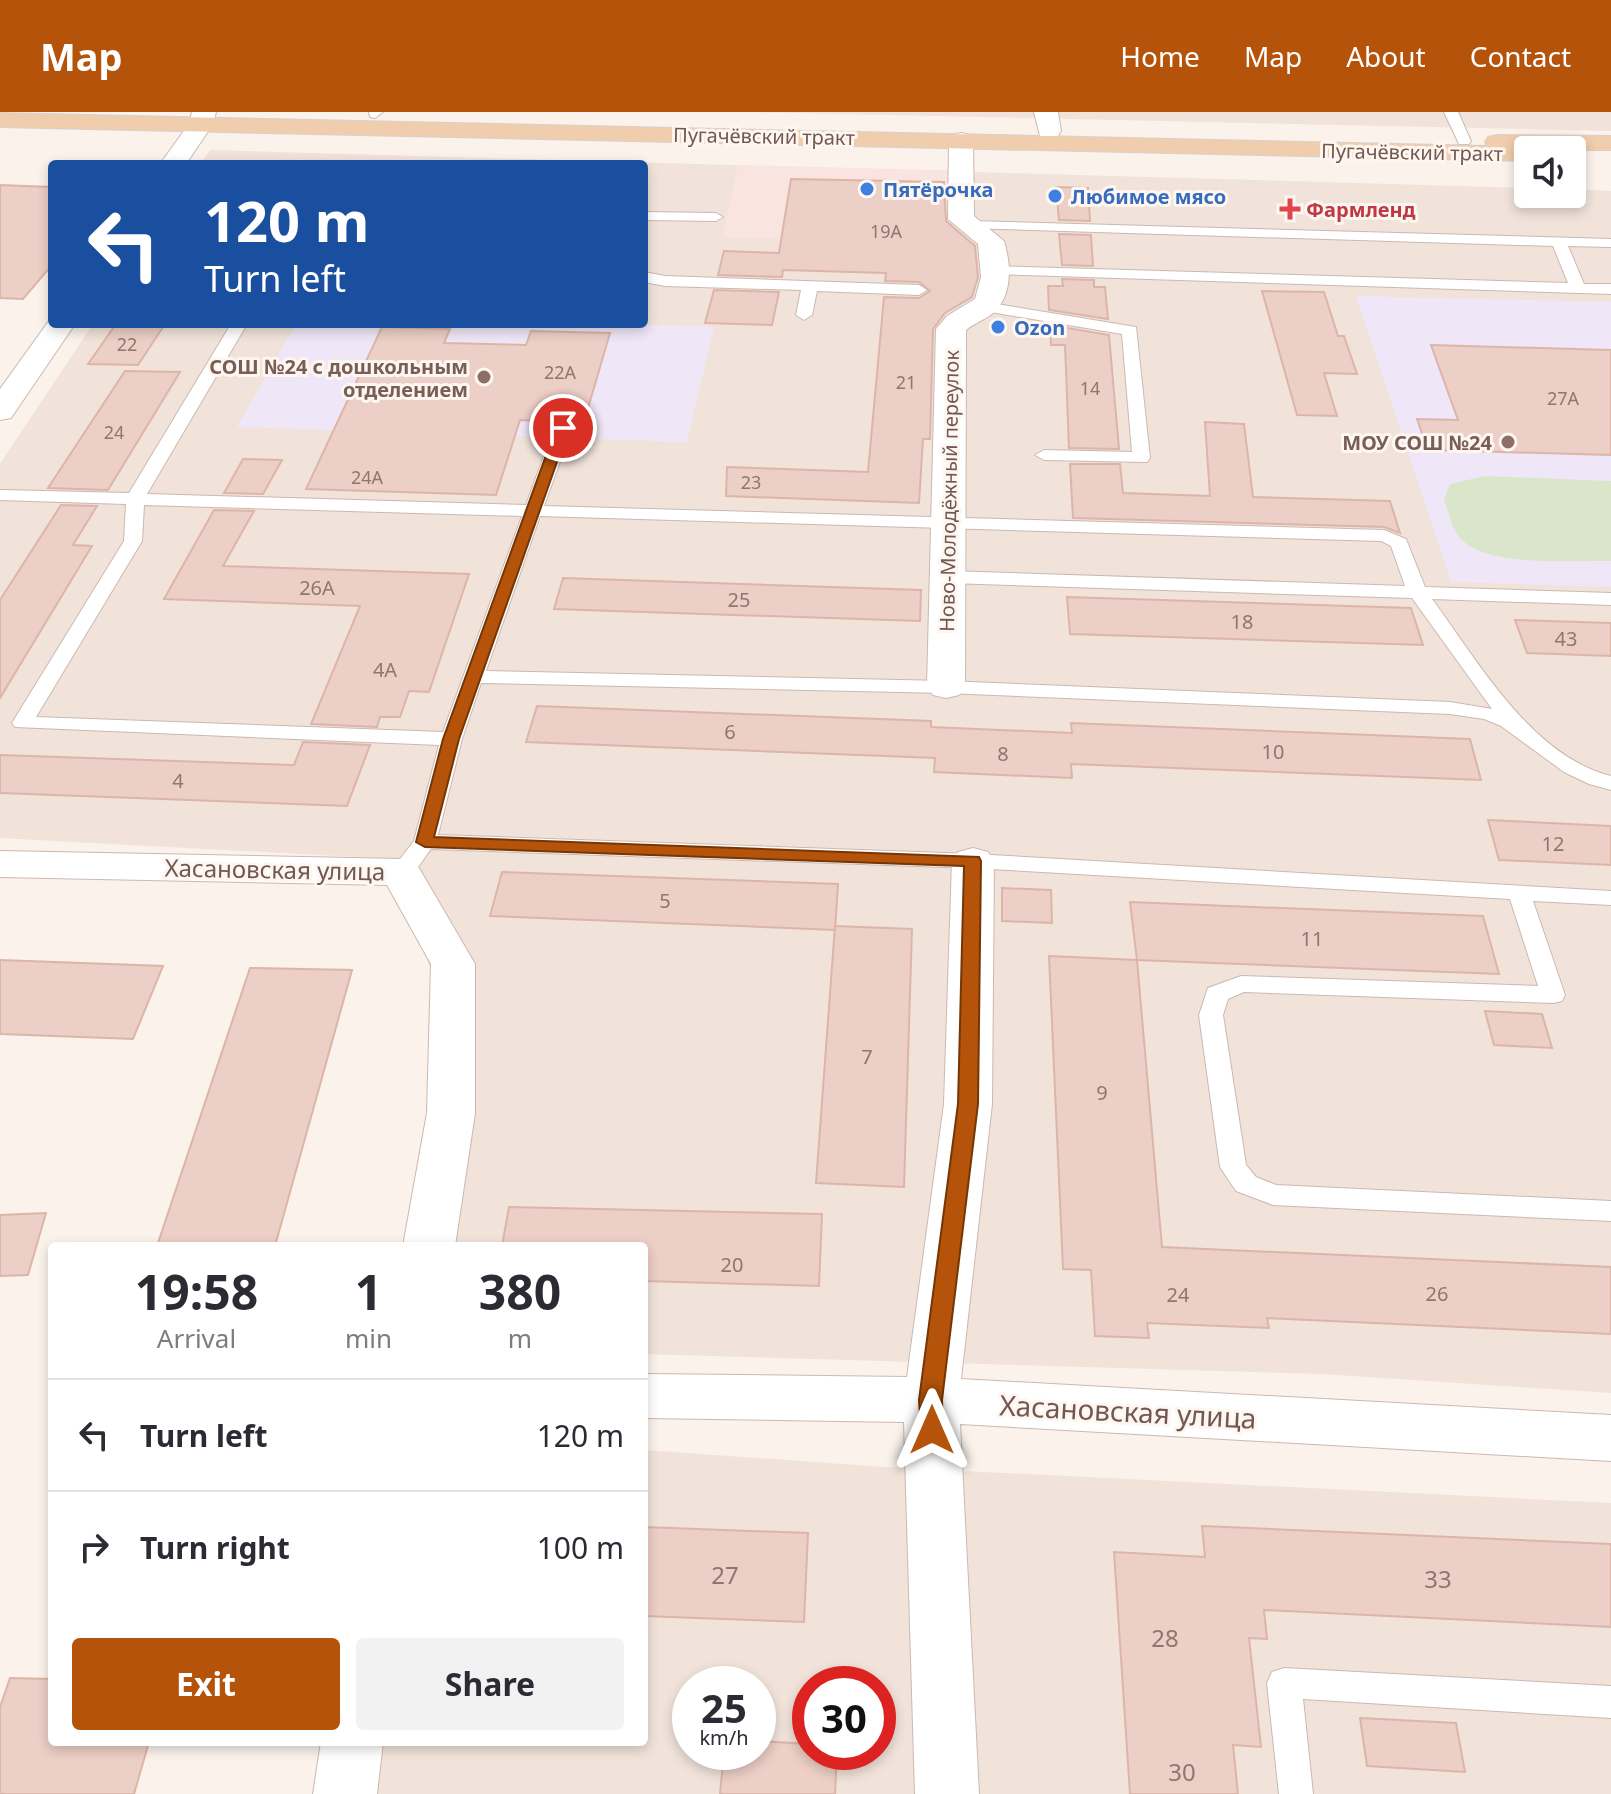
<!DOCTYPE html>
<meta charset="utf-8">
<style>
body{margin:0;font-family:"Noto Sans",sans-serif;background:#f2f2f3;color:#2b2b33;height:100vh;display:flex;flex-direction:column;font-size:30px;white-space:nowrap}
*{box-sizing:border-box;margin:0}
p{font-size:26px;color:#7c7c81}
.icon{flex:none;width:44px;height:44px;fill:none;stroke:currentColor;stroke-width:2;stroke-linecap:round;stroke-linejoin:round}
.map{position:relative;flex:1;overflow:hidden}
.drawer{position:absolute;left:48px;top:1130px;width:600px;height:504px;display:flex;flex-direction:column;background:#fff;border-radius:8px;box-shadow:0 4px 12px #0003}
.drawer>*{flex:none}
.hud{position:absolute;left:48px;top:48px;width:600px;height:168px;border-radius:8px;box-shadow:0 4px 12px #0003;background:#1a4fa0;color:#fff;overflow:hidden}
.controls{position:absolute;left:1514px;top:24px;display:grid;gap:16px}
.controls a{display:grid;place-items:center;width:72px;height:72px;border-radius:8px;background:#fff;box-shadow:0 4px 12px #0003;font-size:40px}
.speed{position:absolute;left:672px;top:1554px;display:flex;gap:16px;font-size:40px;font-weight:700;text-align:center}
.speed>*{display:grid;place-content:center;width:104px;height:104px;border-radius:50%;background:#fff;box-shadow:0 4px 12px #0003;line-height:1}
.speed small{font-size:20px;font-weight:400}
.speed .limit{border:12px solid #d22;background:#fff;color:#111}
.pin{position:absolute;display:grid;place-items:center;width:68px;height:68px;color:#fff;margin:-34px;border:4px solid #fff;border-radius:50%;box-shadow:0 2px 8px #0007}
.me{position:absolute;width:88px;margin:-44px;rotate:0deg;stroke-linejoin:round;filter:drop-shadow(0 0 6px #0008)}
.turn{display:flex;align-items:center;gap:28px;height:168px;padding:0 24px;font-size:36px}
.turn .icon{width:104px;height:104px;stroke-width:2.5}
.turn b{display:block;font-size:56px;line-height:68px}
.eta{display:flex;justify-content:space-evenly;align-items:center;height:136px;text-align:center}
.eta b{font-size:48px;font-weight:700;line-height:56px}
.cta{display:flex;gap:16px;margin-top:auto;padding:16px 24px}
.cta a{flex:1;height:92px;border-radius:8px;background:#b45309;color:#fff;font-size:32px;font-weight:700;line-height:92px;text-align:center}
.cta a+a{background:#f2f2f3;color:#2b2b33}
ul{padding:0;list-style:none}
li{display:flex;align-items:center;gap:24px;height:112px;padding:0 24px;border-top:2px solid #e1e1e2}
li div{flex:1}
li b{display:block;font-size:30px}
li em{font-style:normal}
header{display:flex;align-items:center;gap:48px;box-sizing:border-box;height:112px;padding:0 40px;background:#b45309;color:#fff}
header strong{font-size:38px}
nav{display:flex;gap:44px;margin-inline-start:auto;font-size:28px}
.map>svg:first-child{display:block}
.residential{fill:#f1e3da;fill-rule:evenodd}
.commercial{fill:#f9e4e0}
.education{fill:#efe7f7}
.green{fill:#dae6ca}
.building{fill:#eccfc6;stroke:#ddb5a8;stroke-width:2}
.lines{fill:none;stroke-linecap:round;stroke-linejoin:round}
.lane-casing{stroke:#cbb9b1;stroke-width:2}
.street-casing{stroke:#cbb9b1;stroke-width:2}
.primary-casing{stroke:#d8d0ce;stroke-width:2}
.lane{fill:#fff;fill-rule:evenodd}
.street{fill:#fff;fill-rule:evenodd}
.primary{fill:#f0cdac;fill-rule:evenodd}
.route{fill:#b45309;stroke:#753606;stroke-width:2}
.shop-dot{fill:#3f7fe0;stroke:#fdf6f1;stroke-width:3}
.health-dot{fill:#e0444e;stroke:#fdf6f1;stroke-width:3}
.education-dot{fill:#8d6e63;stroke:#fdf6f1;stroke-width:3}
.labels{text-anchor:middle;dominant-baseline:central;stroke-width:6;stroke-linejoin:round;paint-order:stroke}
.far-number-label{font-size:18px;fill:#90766e}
.far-street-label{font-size:20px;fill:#725851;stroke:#fdf6f1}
.far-shop-label{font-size:20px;font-weight:bold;fill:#366cbe;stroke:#fdf6f1;text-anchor:start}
.far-health-label{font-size:20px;font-weight:bold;fill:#be3a42;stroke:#fdf6f1;text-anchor:start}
.far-education-label{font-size:20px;font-weight:bold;fill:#785e54;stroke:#fdf6f1;text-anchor:end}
.number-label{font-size:20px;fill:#90766e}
.street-label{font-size:24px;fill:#725851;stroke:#fdf6f1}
.near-number-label{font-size:24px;fill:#90766e}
.near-street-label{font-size:28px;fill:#725851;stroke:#fdf6f1}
</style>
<header>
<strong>Map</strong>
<nav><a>Home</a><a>Map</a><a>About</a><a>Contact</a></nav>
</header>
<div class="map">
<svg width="1611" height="1682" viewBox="0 0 1611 1682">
<rect width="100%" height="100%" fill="#faf2eb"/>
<!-- residential -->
<g class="residential">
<polygon points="756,0 1611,0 1611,19"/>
<polygon points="210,38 1528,76 1528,82 1572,82 1572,77 1611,79 1611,1281 1322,1262 644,1242 644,1134 425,1134 454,936 401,760 413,748 0,726 0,352 93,212 644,212 644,52 200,52"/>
<path d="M644,1338L884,1355L1611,1391V1682H357L364,1630H644ZM690,1572H758V1640H690ZM810,1572H878V1640H810Z"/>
</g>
<!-- commercial -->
<polygon class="commercial" points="738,53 969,59 961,130 722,125"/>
<!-- education -->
<g class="education">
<polygon points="1356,184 1611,190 1611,475 1451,470"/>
<polygon points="296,212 622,212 714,215 687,330 237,315"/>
</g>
<!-- green -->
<path class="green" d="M1485,364L1611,369V449C1574,448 1479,457 1457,422C1451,413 1448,398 1444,388L1450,372Z"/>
<!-- building -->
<g class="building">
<polygon points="791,67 944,70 946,109 975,134 978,165 972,185 945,201 933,217 930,327 923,327 919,391 726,384 727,355 868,360 884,185 919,186 930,179 919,170 885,169 886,161 783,158 782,165 718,163 724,139 779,141"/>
<polygon points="0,73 52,75 52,153 23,187 0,186"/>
<polygon points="1056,75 1088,76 1090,109 1059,108"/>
<polygon points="1059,122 1091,123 1093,154 1062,153"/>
<polygon points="1062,167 1094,168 1094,175 1105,175 1108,207 1049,198 1048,174 1063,174"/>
<polygon points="714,178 779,180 772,213 705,211"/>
<polygon points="1262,179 1324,180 1338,224 1344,224 1357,262 1324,261 1337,304 1297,303"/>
<polygon points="116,212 165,212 138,253 88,252"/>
<polygon points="1050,213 1109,223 1119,337 1069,336 1065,233 1051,233"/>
<polygon points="382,215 450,217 444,231 526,233 531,219 610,221 584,310 520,308 496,383 306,377"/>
<polygon points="1431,233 1611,238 1611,343 1428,338 1417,307 1458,308"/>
<polygon points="125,259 180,260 108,378 48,376"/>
<polygon points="1205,310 1244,312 1253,385 1390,389 1400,421 1384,415 1073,406 1070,352 1120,352 1123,381 1210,384"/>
<polygon points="243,347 282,348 263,382 224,381"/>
<polygon points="61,393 97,394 73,433 92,434 0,586 0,488"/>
<polygon points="214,398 254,399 223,454 469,462 429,580 409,579 400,605 380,605 377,615 311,612 360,494 164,487"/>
<polygon points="563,466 921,478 920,509 554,497"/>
<polygon points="1067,485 1411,496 1423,533 1070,522"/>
<polygon points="1515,508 1611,511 1611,544 1527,541"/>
<polygon points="537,594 931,609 931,615 1072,621 1071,611 1470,627 1481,668 1071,652 1072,666 934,660 935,646 526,630"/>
<polygon points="303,630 370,633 347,694 0,681 0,643 294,653"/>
<polygon points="1488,708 1611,714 1611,753 1499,748"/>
<polygon points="502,760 838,772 835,818 490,804"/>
<polygon points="1002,776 1051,778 1052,811 1002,809"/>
<polygon points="1130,790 1483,804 1499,862 1137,848"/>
<polygon points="835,814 912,817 904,1075 816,1071"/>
<polygon points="1049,844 1137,848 1162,1135 1611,1155 1611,1222 1267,1206 1269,1216 1147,1211 1149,1226 1095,1224 1091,1158 1063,1157"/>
<polygon points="0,848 163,854 133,927 0,922"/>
<polygon points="250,856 352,858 275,1134 157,1134"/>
<polygon points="1485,899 1542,902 1552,936 1494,933"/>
<polygon points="509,1095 822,1102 819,1174 644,1169 644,1134 502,1134"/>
<polygon points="46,1101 28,1163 0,1164 0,1103"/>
<polygon points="1202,1414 1611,1432 1611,1515 1264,1498 1267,1527 1249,1526 1261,1635 1233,1633 1238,1682 1130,1682 1114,1440 1205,1445"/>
<polygon points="644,1415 808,1421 804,1510 644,1504"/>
<polygon points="10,1566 52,1567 52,1630 149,1630 134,1682 0,1682 0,1595"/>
<polygon points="1360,1606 1456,1611 1465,1660 1367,1654"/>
<polygon points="758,1629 810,1632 810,1640 837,1640 835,1682 720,1682 724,1640 758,1640"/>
</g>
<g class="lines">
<!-- lane casing -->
<g class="lane-casing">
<g id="lane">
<polygon points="369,0 383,0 375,6 370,5"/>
<polygon points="1444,0 1458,0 1471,29 1469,32 1459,32"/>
<polygon points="644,100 716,101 723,105 716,109 644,108"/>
<polygon points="970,109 1611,127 1611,135 1568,134 1584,172 1611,172 1611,182 994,162 989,160 989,154 1568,171 1553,134 965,116 963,113"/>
<polygon points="644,160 665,164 919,173 927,178 919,183 817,179 812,203 804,208 796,203 801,178 665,174 644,170"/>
<polygon points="984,190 1136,215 1150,346 1147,350 1044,348 1035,343 1044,338 1132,340 1122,222 978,198 976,195"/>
<path d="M231,212H247L147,382L526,393L554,316L563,311L572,316L544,394L1384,418L1406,427L1425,475L1611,481V493L1432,487C1478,549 1531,644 1611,664V678L1589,672L1564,660L1501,614L1484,607L1450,602L946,581L481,571L462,627L438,723L973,742L1611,779V793L1533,789L1565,883L1562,889L1553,891L1244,880L1228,887L1223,903L1246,1053L1256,1065L1276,1073L1611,1089V1109L1273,1093L1236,1079L1220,1055L1199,903L1208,876L1241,864L1538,874L1510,787L973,756L431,737C420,751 412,770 393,765L390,760L414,729L439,633L15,615L12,611L124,429L126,392L0,388V378L129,381ZM144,393L522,404L443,620L36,605L142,429ZM540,404L1381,429L1391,434L1405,474L949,459L939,465L949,471L1412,486L1492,597L1450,590L946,569L486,559Z"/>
<polygon points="1284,1556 1611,1574 1611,1606 1303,1587 1313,1682 1279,1682 1267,1571 1272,1560"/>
</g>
</g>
<!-- street casing -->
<g class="street-casing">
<g id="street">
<polygon points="192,0 216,0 213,12 186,52 160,52 189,12"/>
<polygon points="1034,0 1058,0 1061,19 1058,24 1040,24"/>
<path d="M961,21L970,23L973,28L974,104L1004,129C1011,152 1013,184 993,201C985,208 974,211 966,218L965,575L959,583L946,586L933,583L927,575L936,217L947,204L975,187L981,165L978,132L948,107L949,28L952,23Z"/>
<polygon points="51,206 52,212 75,212 11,306 0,308 0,277"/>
<polygon points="973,736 988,740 994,749 992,992 961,1267 1611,1303 1611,1349 960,1312 979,1682 915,1682 904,1310 644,1306 644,1262 907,1265 944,992 952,749 958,740"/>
<polygon points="0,739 401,747 416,751 475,852 475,1001 455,1134 403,1134 427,1001 431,852 387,773 0,765"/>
<polygon points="321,1630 383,1630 377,1682 313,1682"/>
</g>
</g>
<!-- primary casing -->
<g class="primary-casing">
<polygon id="primary" points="0,1 1487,34 1485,30 1488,25 1497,23 1611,24 1611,38 1528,38 1528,49 0,15"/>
</g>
<!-- lane -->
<use href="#lane" class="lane"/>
<!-- street -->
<use href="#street" class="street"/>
<!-- primary -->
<use href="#primary" class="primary"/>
</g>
<!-- route -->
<polygon class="route" points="563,312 569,316 459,627 434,725 979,745 981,749 978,992 942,1288 943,1318 940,1325 932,1327 924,1325 921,1318 919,1288 958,992 964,754 425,735 416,730 443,627 556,316"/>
<!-- markers -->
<g class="shop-dot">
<circle cx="867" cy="77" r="8"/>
<circle cx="1055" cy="84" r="8"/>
<circle cx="998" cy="215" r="8"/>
</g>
<path class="health-dot" d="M1286 85h8v8h8v8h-8v8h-8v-8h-8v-8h8z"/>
<g class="education-dot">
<circle cx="484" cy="265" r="8"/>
<circle cx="1508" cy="330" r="8"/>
</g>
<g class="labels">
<!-- far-number labels -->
<g class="far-number-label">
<text x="886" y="119">19А</text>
<text x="127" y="232">22</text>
<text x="560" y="260">22А</text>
<text x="906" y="270">21</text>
<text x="1090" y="276">14</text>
<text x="1563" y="286">27А</text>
<text x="114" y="320">24</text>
<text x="367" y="365">24А</text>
<text x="751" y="370">23</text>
</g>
<!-- far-street labels -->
<g class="far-street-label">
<text transform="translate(764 24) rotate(1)">Пугачёвский тракт</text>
<text transform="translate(1412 40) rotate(1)">Пугачёвский тракт</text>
<text transform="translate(949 379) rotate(-89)">Ново-Молодёжный переулок</text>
</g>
<!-- far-shop labels -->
<g class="far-shop-label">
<text x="883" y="77">Пятёрочка</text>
<text x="1071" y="84">Любимое мясо</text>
<text x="1014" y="215">Ozon</text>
</g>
<!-- far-health labels -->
<g class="far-health-label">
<text x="1306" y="97">Фармленд</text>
</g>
<!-- far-education labels -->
<g class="far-education-label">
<text x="468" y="254">СОШ №24 с дошкольным<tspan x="468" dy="23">отделением</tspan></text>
<text x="1492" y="330">МОУ СОШ №24</text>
</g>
<!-- number labels -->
<g class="number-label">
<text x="317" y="475">26А</text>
<text x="739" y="487">25</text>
<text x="1242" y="509">18</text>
<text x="1566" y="526">43</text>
<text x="385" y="557">4А</text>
<text x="730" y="619">6</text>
<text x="1273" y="639">10</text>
<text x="1003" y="641">8</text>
<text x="178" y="668">4</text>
<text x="1553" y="731">12</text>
<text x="665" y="788">5</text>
<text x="1312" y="826">11</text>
<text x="867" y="944">7</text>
<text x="1102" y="980">9</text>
<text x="732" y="1152">20</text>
<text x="1437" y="1181">26</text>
<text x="1178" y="1182">24</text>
</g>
<!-- street labels -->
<g class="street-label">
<text transform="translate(275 757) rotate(1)">Хасановская улица</text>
</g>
<!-- near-number labels -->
<g class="near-number-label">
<text x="725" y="1462">27</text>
<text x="1438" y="1466">33</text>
<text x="1165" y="1525">28</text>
<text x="1182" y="1659">30</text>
</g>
<!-- near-street labels -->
<g class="near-street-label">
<text transform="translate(1128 1299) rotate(3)">Хасановская улица</text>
</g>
</g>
</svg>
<div class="controls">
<a><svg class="icon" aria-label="sound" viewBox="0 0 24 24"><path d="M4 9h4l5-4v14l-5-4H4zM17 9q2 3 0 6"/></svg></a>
</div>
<div class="speed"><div>25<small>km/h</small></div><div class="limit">30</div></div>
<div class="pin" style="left:563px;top:316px;background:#d93025"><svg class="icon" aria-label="arrive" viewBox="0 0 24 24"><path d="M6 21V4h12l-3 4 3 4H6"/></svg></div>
<svg class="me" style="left:932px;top:1318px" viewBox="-20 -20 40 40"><path d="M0-17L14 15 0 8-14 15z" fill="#b45309" stroke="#fff" stroke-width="4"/></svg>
<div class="hud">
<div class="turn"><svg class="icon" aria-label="left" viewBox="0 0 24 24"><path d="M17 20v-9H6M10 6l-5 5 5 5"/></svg><div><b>120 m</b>Turn left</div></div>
</div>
<section class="drawer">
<div class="eta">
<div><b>19:58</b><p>Arrival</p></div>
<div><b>1</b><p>min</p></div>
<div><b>380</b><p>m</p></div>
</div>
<ul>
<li><svg class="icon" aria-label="left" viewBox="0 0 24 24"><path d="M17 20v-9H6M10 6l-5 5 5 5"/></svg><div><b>Turn left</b></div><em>120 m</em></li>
<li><svg class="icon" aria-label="right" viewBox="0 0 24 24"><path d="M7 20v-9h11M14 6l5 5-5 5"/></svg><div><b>Turn right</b></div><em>100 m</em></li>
</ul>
<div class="cta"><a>Exit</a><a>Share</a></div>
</section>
</div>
